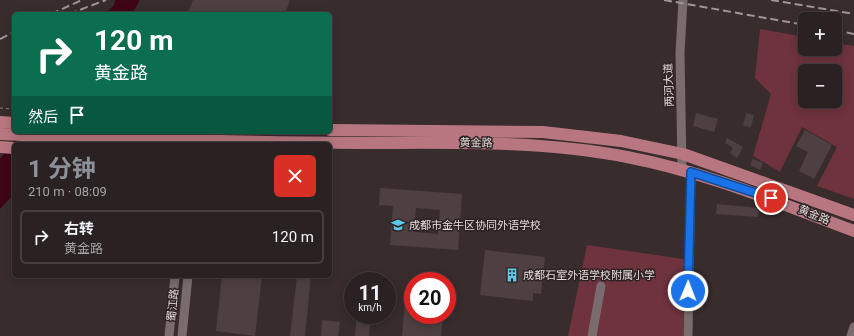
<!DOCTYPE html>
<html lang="zh">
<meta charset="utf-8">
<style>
body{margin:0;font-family:Roboto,"Noto Sans SC",sans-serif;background:#32292a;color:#f1f3f6;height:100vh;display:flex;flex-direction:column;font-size:15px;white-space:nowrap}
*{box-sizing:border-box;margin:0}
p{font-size:13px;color:#a5a3a5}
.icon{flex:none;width:22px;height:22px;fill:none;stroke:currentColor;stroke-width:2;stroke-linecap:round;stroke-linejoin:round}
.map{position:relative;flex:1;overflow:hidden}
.panel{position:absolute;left:12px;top:142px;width:320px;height:136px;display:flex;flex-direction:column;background:#2a2122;border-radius:6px;box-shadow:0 2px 10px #0003,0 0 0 1px #463e40}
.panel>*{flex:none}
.banner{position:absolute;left:12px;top:12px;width:320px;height:122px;border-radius:6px;box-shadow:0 2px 10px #0003,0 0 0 1px #463e40;background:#0b6e4f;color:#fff;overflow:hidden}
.tools{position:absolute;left:798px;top:12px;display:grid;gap:8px}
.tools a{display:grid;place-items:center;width:44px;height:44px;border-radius:6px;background:#2a2122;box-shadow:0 2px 10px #0003,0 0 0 1px #463e40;font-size:20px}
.speed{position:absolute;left:344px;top:272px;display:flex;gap:8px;font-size:20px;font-weight:700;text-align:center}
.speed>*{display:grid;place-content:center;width:52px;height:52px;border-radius:50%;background:#2a2122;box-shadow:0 2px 10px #0003,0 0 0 1px #463e40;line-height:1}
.speed small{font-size:10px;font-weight:400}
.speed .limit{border:6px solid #d22;background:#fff;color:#111}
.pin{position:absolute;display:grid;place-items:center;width:34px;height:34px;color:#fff;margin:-17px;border:2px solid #fff;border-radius:50%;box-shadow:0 1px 4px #0007}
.me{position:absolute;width:44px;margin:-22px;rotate:1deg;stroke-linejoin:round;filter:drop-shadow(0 0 3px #0008)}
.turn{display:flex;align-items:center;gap:14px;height:84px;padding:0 16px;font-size:18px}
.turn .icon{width:52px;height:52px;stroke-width:2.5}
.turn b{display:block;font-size:28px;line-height:34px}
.then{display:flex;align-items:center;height:38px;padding:0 16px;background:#0003;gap:8px;font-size:15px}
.round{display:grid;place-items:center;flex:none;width:42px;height:42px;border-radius:6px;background:#32292a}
.summary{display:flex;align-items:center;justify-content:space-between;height:68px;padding:0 16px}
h1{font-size:24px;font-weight:700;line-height:30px;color:#8c9099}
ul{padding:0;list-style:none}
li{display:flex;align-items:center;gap:12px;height:54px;margin:0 8px 6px;padding:0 8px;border:2px solid #463e40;border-radius:6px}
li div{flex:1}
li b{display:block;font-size:15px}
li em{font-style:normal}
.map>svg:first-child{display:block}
.green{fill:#6e333d;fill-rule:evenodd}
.water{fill:#3e0615}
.building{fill:#4e4042;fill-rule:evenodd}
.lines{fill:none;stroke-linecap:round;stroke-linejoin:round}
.path{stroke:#84797a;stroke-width:1;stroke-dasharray:3 3;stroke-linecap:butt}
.minor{stroke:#7a6b6d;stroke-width:9}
.major{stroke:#b87780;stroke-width:12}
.rail{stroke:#9f9596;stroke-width:2;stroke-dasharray:8 4;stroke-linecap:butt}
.route-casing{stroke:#114b97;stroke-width:10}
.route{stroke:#1a73e8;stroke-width:7}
.labels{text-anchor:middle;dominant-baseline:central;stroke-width:3;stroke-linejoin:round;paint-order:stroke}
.street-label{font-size:11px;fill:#e5dcdd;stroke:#2e2223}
.poi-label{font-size:11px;fill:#e5dcdd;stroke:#2e2223;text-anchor:start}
</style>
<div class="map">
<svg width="854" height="336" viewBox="0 0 854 336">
<rect width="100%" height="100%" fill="#382c2d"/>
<!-- green -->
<g class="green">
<path d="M760,29L805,37V49H835V43L854,46V199L817,186L837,147L802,127L780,172L753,156L771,94L755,78ZM805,71H835V101H805Z"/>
<polygon points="587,245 684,259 683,336 568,336"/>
</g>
<!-- water -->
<g class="water">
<polygon points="115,0 140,0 132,14 105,14 114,5"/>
<polygon points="20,132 54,132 47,144 14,144 14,194 0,209 0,159"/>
</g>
<!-- building -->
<g class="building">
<polygon points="193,0 290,0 285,14 187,14"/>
<polygon points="696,113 718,119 714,132 693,126"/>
<polygon points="746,113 754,115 751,127 743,126"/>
<polygon points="805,130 832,145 814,179 799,171 808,152 796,146"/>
<polygon points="727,138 743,147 737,158 730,153 733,148 725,143"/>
<polygon points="753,159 763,163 760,170 750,165"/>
<path d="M380,188L462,194L458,250L390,245L393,206L379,205ZM416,208L440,210L438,234L414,232Z"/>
<polygon points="717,204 759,208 758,217 716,214"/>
<polygon points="485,250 545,257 541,294 533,293 533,301 480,295"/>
<polygon points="361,274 375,275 375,281 361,281"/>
<polygon points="222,276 262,276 255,336 216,331"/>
<polygon points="297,276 311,276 305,336 290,336"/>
<polygon points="406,288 413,289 413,315 443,315 441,336 402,336"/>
<polygon points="357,315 371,315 369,336 355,336"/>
<polygon points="322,320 340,322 338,336 321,336"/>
</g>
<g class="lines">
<!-- path -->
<polyline class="path" points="0,108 14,109"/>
<!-- minor -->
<g class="minor">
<polyline points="682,169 680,53 683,0"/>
<polyline points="169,336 175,276"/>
<polyline points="182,336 188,276"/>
<polyline points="592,336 601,286"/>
<polyline points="688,336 691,171"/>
<polyline points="851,336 854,327"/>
</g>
<!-- major -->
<g class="major">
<polyline points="0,122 14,123"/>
<polyline points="330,130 543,132 621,141 683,154 854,215"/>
<path d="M0,134C121,140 241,142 362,143C450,143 539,140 627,157C706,172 779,203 854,231"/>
<polyline points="0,147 14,148"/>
</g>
<!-- rail -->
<g class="rail">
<polyline points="664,0 805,25"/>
<polyline points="771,0 854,14"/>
<polyline points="51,14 82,0"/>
<polyline points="69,14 106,0"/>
<polyline points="835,30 854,34"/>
<polyline points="0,39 14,32"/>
</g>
</g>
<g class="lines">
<!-- route casing -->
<g class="route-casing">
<polyline id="route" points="688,291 691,172 771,198"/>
</g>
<!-- route -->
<use href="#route" class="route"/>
</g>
<!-- icons -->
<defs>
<g id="school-bare" transform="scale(1.08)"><path d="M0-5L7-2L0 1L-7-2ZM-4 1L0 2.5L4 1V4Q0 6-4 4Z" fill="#5dc7e8" stroke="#2e2223" stroke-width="2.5" paint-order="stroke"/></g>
<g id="building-bare" transform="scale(1.08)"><path d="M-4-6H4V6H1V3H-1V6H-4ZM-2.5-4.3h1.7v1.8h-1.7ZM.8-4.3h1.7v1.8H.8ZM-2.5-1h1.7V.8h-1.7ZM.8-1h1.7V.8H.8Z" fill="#5dc7e8" stroke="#2e2223" stroke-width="2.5" paint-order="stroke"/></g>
</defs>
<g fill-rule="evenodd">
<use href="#school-bare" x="398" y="225"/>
<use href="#building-bare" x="512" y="275"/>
</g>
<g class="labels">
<!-- street labels -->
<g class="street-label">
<text transform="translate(669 85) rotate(-92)">两河大道</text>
<text transform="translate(476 143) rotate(1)">黄金路</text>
<text transform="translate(814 215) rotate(22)">黄金路</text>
<text transform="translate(173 305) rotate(-84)">蜀江路</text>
</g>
<!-- poi labels -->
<g class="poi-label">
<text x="409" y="225">成都市金牛区协同外语学校</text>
<text x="523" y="275">成都石室外语学校附属小学</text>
</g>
</g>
</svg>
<div class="tools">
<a>+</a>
<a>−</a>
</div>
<div class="speed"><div>11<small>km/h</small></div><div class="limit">20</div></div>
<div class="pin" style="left:771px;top:198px;background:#d93025"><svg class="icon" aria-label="arrive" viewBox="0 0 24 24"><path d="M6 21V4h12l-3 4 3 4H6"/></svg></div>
<svg class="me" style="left:688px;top:291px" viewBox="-20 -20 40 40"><circle r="17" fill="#1a73e8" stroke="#fff" stroke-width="3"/><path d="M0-11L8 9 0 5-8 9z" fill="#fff"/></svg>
<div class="banner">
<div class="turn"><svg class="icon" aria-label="right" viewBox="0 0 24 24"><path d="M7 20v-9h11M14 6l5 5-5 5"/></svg><div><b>120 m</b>黄金路</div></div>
<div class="then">然后<svg class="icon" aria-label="arrive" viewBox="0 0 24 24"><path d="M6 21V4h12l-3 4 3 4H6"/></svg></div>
</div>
<section class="panel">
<div class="summary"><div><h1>1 分钟</h1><p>210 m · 08:09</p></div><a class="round" style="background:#d93025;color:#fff"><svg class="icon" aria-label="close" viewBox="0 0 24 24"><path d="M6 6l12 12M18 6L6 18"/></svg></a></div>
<ul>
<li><svg class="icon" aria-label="right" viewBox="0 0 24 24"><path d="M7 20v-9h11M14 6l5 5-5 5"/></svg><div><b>右转</b><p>黄金路</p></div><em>120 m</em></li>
</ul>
</section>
</div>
